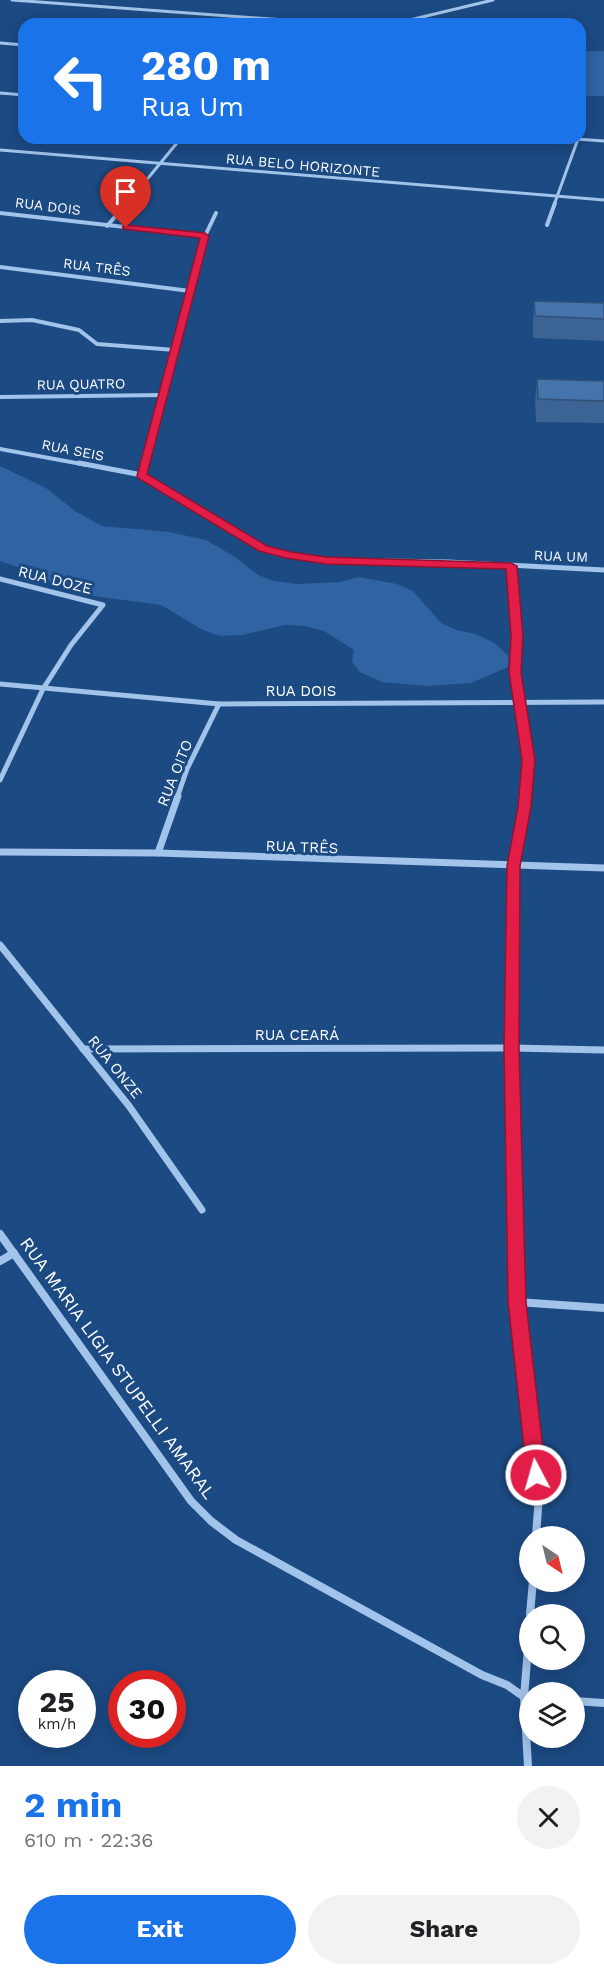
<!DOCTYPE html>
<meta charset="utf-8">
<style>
body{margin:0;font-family:"Work Sans",sans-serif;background:#f2f2f2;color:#202124;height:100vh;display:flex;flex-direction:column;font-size:22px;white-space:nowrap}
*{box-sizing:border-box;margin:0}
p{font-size:20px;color:#757577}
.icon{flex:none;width:33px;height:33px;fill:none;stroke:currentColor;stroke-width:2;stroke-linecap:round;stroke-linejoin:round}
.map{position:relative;height:1766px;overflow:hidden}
.drawer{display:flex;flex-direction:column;background:#fff;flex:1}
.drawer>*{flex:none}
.top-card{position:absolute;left:18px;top:18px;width:568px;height:126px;border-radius:18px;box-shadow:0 3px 15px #0003;background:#1a73e8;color:#fff;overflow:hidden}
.needle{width:39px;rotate:145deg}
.buttons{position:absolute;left:519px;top:1526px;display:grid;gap:12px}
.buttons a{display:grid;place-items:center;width:66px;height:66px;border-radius:50%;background:#fff;box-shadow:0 3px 15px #0003;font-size:30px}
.speed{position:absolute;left:18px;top:1670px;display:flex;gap:12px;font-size:30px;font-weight:700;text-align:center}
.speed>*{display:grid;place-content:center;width:78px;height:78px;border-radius:50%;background:#fff;box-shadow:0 3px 15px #0003;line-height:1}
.speed small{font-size:15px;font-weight:400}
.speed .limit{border:9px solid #d22;background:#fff;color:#111}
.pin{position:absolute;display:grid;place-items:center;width:51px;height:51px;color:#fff;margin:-62px -26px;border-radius:50% 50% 50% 0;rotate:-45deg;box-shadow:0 0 6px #0007}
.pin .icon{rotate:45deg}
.me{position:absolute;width:66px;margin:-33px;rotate:354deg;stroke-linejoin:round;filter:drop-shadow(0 0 4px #0008)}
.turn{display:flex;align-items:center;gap:21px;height:126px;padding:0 24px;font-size:27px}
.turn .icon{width:78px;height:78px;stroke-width:2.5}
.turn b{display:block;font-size:42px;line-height:51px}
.round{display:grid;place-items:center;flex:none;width:63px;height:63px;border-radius:32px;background:#f2f2f2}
.summary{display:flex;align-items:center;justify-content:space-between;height:102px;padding:0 24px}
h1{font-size:36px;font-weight:700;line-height:45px;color:#1a73e8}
.action{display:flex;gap:12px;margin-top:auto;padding:12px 24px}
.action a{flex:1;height:69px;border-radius:36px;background:#1a73e8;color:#fff;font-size:24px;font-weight:700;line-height:69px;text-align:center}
.action a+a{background:#f2f2f2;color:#202124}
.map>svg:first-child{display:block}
.green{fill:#3063a1}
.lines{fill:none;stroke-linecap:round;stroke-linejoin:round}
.street-far4{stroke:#a2c3ea;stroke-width:3}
.street-far3{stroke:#a2c3ea;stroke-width:4}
.street-far2{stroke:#a2c3ea;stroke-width:5}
.street-far1{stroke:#a2c3ea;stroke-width:7}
.street{stroke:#a2c3ea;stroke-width:8}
.wall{fill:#3b6394}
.building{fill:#4573ac;stroke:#305078;stroke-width:1.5}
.route{fill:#e11d48;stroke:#92132f;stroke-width:1.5}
.labels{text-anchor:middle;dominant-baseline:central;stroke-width:6;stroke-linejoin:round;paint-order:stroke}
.far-street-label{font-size:14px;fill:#fff;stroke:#1c4a83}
.street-label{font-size:15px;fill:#fff;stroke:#1c4a83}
.near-street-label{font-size:18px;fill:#fff;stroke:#1c4a83}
</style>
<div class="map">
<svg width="604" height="1766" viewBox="0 0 604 1766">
<rect width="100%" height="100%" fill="#1c4a83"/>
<!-- green -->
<g class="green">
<polygon points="580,51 604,51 604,96 581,96"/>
<polygon points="0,466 46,488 75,511 102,526 169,532 206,540 235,557 258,575 274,581 298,584 340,582 358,577 397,584 413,591 441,623 456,630 476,634 494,643 508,655 508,667 471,683 427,686 382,682 360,672 352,662 354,650 324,631 305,626 285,625 242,635 220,636 203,630 161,605 78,594 46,580 38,574 0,561"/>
</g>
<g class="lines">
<!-- street-far4 -->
<g class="street-far4">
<polyline points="12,0 339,24"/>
<polyline points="393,24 493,0"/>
<polyline points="0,43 24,45"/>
<polyline points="0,93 24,95"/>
<polyline points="562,138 604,141"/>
<polyline points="0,150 604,200"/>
<polyline points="126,205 181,138"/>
<polyline points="554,205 578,139"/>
</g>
<!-- street-far3 -->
<g class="street-far3">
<polyline points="0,213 205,236"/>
<polyline points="547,225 555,203"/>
<polyline points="107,226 127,203"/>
<polyline points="0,267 190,291"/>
<polyline points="0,321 32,320 79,330 97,344 175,350"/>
<polyline points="0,397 163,395"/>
<polyline points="0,449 87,465"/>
<polyline points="145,465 205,236 216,213"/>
</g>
<!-- street-far2 -->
<g class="street-far2">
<polyline points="79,463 142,475 263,548 290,556 326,560 448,562 604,570"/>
<polyline points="142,475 145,463"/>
<polyline points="511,566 517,636 515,672 522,701 528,760 526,798"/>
<polyline points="0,579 103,605 71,645 43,689 0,780"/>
<polyline points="0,684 219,704 604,702"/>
<polyline points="177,798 187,769 219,704"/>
</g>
<!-- street-far1 -->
<g class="street-far1">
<polyline points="0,852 158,853 604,868"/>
<polyline points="158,853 178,796"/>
<polyline points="0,945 129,1106 202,1210"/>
<polyline points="83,1049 512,1048 604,1050"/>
<polyline points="515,1223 512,1048 513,866 526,796"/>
</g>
<!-- street -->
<g class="street">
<polyline points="515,1222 517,1302 539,1496 536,1536"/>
<polyline points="0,1234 191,1501 211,1521 236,1540 482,1675 507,1685 524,1697 530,1697"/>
<polyline points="0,1261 14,1253"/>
<polyline points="517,1302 604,1308"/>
<polyline points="530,1614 533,1581"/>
<polyline points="574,1701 604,1703"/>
<polyline points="528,1766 524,1697 530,1624"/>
</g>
</g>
<!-- wall -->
<g class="wall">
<polygon points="534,301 604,303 604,341 533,338 533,322"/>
<polygon points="537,379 604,381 604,423 536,422 535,402"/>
</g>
<!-- building -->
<g class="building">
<polygon points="534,301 604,303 604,319 535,316"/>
<polygon points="537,379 604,381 604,401 538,399"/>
</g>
<!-- route -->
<polygon class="route" points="126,225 205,233 209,236 147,474 267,546 291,552 326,557 511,563 517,566 523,636 521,672 535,760 531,807 520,866 519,1048 526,1302 546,1475 543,1481 536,1483 530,1481 527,1475 508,1302 504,1048 507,866 518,807 522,760 509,672 511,636 506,569 326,564 286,558 259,551 138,478 137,476 200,238 123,229 123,226"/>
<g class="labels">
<!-- far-street labels -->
<g class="far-street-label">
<text transform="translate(303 165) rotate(5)">RUA BELO HORIZONTE</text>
<text transform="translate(48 206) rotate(7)">RUA DOIS</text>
<text transform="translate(97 267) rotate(7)">RUA TRÊS</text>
<text transform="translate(81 384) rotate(-1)">RUA QUATRO</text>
<text transform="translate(73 450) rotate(11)">RUA SEIS</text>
<text transform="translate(561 556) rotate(2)">RUA UM</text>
</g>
<!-- street labels -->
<g class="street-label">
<text transform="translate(55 580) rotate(14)">RUA DOZE</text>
<text x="301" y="691">RUA DOIS</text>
<text transform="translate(175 773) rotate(-68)">RUA OITO</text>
<text transform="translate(302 847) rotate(2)">RUA TRÊS</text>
<text x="297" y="1035">RUA CEARÁ</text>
<text transform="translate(115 1067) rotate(51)">RUA ONZE</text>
</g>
<!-- near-street labels -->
<g class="near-street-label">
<text transform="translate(118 1368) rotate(54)">RUA MARIA LIGIA STUPELLI AMARAL</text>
</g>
</g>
</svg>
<div class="buttons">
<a><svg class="needle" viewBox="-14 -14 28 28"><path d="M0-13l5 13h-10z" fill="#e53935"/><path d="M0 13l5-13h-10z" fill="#757577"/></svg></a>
<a><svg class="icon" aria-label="search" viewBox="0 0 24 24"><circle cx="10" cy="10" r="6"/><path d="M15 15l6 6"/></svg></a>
<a><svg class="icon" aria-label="layers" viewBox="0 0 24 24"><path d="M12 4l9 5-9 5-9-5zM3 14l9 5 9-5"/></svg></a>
</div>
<div class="speed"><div>25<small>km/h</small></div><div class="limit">30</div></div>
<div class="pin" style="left:126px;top:228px;background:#d93025"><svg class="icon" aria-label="arrive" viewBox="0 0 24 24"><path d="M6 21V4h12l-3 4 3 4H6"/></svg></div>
<svg class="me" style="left:536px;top:1475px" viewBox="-20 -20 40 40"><circle r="17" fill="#e11d48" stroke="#fff" stroke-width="3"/><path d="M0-11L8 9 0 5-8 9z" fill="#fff"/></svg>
<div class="top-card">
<div class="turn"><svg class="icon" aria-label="left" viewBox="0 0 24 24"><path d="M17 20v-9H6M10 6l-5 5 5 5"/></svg><div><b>280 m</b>Rua Um</div></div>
</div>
</div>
<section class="drawer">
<div class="summary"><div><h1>2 min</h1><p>610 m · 22:36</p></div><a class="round"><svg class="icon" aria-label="close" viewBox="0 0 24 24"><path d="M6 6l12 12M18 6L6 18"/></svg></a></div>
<div class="action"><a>Exit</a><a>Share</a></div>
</section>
